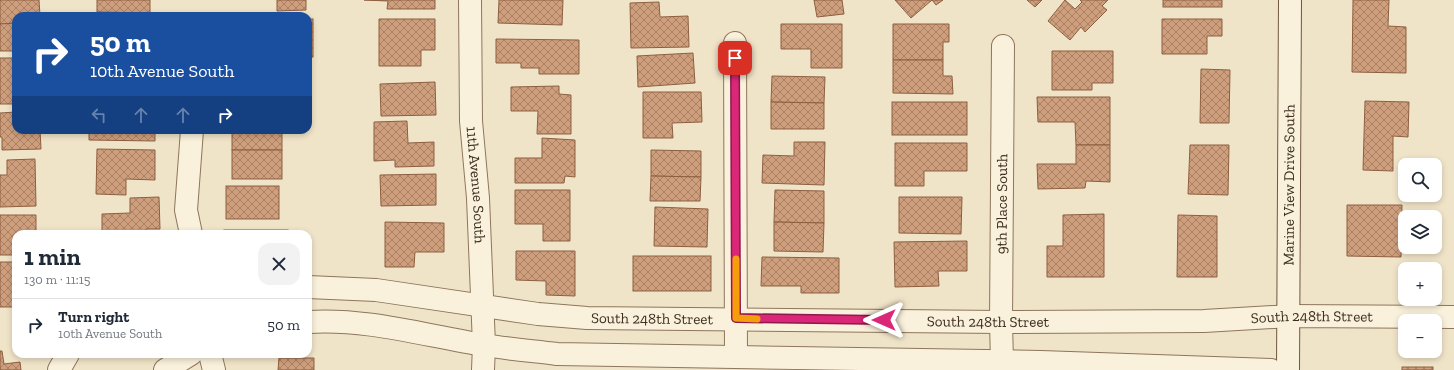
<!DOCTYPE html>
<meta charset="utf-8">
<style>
body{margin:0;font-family:"Zilla Slab",serif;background:#f2f2f3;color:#1f2937;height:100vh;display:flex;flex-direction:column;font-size:15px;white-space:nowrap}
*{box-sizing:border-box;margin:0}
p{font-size:13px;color:#747a83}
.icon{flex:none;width:22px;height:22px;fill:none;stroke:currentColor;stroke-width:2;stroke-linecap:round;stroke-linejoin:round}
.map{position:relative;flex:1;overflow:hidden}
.panel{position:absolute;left:12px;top:230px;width:300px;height:128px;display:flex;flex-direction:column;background:#fff;border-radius:12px;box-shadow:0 2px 6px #0003}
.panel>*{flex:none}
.hud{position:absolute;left:12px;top:12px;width:300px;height:122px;border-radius:12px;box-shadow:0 2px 6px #0003;background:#1a4fa0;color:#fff;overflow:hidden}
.buttons{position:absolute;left:1398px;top:158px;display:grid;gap:8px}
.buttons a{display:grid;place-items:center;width:44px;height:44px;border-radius:8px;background:#fff;box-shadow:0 2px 6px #0003;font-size:20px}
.pin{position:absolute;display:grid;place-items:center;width:34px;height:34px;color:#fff;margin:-17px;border-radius:8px;box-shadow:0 2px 6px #0006}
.me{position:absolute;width:44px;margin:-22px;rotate:270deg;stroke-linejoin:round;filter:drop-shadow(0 0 3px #0008)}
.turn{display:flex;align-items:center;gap:14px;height:84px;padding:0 12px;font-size:18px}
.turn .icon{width:52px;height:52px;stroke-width:2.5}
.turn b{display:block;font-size:28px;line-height:34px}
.lanes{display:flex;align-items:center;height:38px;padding:0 12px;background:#0003;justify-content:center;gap:20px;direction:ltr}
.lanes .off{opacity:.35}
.round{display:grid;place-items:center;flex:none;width:42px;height:42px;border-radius:12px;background:#f2f2f3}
.overview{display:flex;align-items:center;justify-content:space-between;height:68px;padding:0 12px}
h1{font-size:24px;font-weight:700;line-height:30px}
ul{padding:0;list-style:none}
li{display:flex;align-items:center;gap:12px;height:52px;padding:0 12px;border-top:1px solid #e0e1e3}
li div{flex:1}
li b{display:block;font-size:15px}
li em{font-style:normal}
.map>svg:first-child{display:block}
.building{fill:url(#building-cross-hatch);stroke:#8d5f41}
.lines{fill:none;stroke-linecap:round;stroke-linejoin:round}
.street-casing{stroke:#8d765c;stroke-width:24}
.secondary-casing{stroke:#6f573f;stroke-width:24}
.street{stroke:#faf1dc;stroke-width:22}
.secondary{stroke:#faf1dc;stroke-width:22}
.route-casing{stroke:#8e194d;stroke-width:10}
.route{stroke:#db2777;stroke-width:7}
.slow{stroke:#f59e0b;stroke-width:7}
.labels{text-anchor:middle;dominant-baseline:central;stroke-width:4;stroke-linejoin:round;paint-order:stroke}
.street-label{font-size:15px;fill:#3d2e20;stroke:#f7eed8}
</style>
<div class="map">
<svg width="1454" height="370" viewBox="0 0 1454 370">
<defs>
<pattern id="building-cross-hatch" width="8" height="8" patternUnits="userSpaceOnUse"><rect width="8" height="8" fill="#cf9f7d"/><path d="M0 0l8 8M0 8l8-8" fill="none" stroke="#a98266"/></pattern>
</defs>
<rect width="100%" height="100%" fill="#f0e4c8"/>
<!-- building -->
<g class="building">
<polygon points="0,0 39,0 40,16 16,16 16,23 0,24"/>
<polygon points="97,0 150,0 150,13 97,12"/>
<polygon points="277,0 306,0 306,10 277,11"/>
<polygon points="364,0 435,0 435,9 387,9 388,1"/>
<polygon points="499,0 563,0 562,25 498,23"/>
<polygon points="814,0 842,0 844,14 817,17"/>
<polygon points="895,0 943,0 936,5 932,0 911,18"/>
<polygon points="1027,0 1042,0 1035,7"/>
<polygon points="1065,0 1075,9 1082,2 1080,0 1108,0 1102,6 1107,10 1085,32 1081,27 1070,40 1048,21"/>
<rect x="1163" y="0" width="59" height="7"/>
<polygon points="1353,0 1389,0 1388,26 1406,27 1406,73 1352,72"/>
<polygon points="659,2 660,17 688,16 689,47 631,48 630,3"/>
<rect x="308" y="19" width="5" height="38"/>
<polygon points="379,19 435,19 435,50 421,50 421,66 379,66"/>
<polygon points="1162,19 1222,19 1222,36 1207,36 1207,54 1162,54"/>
<polygon points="16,23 16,51 0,51 0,24"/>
<polygon points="781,24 842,24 842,68 811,68 811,49 781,49"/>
<polygon points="893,24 949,24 949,42 943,42 943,60 893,60"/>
<polygon points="496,39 579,40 579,74 539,74 539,68 521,68 521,63 496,63"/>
<polygon points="1052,51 1113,51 1113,83 1092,83 1092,90 1052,90"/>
<polygon points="693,53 695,83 638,87 637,56"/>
<rect x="0" y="58" width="16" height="46"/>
<polygon points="893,60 943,60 943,76 952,76 953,94 893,93"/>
<polygon points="1201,69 1230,70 1229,123 1200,123"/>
<polygon points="772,76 825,77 824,103 771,102"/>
<polygon points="435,82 436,115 381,116 380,84"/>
<polygon points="559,86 559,94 571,95 571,134 537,134 538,111 511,111 511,87"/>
<polygon points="643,92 701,92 702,122 672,123 673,138 643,138"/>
<polygon points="1037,97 1110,97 1110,145 1076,145 1075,122 1038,122"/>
<polygon points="1365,101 1409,102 1408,137 1393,136 1393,171 1363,170"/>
<polygon points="771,102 824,103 824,129 771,129"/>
<rect x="892" y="102" width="75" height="33"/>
<polygon points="16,112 16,130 40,130 41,149 2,150 2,137 0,137 0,113"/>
<polygon points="407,121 408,143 434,142 434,166 395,167 395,160 374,161 374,122"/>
<polygon points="89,130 155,130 155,141 89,140"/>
<rect x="232" y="130" width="50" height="20"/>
<polygon points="542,138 575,140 575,177 565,176 564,183 515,183 515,158 542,158"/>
<polygon points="794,142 825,142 824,185 762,183 763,155 794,156"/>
<polygon points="895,143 967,143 967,171 924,171 924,186 895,186"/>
<polygon points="1076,145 1110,145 1110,182 1086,181 1085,188 1038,189 1037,164 1076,164"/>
<polygon points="1190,145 1229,145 1228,195 1188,194"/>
<polygon points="97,149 155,150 155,180 126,179 126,195 96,194"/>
<rect x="232" y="150" width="50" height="29"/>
<polygon points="651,150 701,151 701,177 651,176"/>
<polygon points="35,159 36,206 0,207 0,175 7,175 7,160"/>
<polygon points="436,174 436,205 381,206 380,175"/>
<polygon points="651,176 701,177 700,201 650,201"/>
<rect x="226" y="186" width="53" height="33"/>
<polygon points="515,190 570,190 570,241 543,241 543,224 515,224"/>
<polygon points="775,190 824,191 824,223 774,222"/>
<polygon points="159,197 160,229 146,229 146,234 102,234 102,214 130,213 130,198"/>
<polygon points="899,197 962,197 961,234 899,233"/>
<polygon points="1347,205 1402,205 1401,257 1347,256"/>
<polygon points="655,207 708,209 707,247 654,246"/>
<polygon points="1104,214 1104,277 1047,277 1047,246 1063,246 1063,215"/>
<polygon points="0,215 36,215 36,234 16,234 16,255 0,255"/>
<polygon points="1178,215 1217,216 1217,277 1177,277"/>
<polygon points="385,222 444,223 444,252 415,252 414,267 385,267"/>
<polygon points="774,222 824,223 823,252 774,251"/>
<rect x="224" y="230" width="64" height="4"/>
<polygon points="967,241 967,271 938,271 939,286 895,287 894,242"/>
<polygon points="516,251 575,251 575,296 546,295 546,281 516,280"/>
<rect x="633" y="256" width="78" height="35"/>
<polygon points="762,257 839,258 839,293 801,293 801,286 761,286"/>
<rect x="0" y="262" width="16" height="45"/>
<polygon points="0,351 2,351 4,364 20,362 21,370 0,370"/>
<polygon points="279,358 314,358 314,370 278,370"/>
<rect x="1402" y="367" width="31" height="3"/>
</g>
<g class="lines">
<!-- street casing -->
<g class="street-casing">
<g id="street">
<path id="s1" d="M470,0L471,121L478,198L484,345L483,370"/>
<polyline points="735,43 736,357"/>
<polyline points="191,234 186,210 192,130"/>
<path id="s2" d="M308,287L376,290L538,314L587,318L1001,322L1204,321L1290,316L1454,317"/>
<path d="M308,322C367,318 426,336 484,345C508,349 533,351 557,354L1041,362L1271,370"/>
<polyline points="210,354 214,370"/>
<path id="s3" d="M1002,362L1001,322L1003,46"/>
<polyline points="59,370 68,354"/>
<polyline points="165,370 191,354"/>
</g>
</g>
<!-- secondary casing -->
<g class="secondary-casing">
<g id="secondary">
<path id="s4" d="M1288,370L1290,0"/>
</g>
</g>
<!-- street -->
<use href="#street" class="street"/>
<!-- secondary -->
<use href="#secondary" class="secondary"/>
</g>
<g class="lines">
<!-- route casing -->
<g class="route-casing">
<polyline id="route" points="735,58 736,318 884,320"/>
</g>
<!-- route -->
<use href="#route" class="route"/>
<!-- slow -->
<polyline class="slow" points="736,259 736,318 757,319"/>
</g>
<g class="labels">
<!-- street labels -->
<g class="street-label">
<text stroke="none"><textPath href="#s1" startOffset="185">11th Avenue South</textPath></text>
<text stroke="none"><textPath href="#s4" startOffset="185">Marine View Drive South</textPath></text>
<text stroke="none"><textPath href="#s3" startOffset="158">9th Place South</textPath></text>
<text stroke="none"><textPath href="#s2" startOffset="346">South 248th Street</textPath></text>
<text stroke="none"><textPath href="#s2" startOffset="1006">South 248th Street</textPath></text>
<text stroke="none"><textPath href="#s2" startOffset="682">South 248th Street</textPath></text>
</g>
</g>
</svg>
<div class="buttons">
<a><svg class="icon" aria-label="search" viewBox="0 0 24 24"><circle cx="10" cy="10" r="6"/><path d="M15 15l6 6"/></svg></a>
<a><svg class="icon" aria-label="layers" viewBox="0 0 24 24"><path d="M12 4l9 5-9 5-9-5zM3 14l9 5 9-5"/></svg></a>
<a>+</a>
<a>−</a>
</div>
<div class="pin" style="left:735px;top:58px;background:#d93025"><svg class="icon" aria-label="arrive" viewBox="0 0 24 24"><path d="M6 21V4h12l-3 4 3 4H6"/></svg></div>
<svg class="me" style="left:884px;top:320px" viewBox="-20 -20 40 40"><path d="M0-17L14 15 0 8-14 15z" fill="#db2777" stroke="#fff" stroke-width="4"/></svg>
<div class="hud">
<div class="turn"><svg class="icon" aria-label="right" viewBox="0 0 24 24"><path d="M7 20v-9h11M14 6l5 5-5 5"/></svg><div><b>50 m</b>10th Avenue South</div></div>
<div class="lanes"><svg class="icon off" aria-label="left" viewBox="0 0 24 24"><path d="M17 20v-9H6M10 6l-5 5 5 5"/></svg><svg class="icon off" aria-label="ahead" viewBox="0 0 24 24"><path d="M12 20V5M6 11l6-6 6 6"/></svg><svg class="icon off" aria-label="ahead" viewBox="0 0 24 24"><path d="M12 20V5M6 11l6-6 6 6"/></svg><svg class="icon" aria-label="right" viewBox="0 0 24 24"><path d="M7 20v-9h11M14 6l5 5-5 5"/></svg></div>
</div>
<section class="panel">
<div class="overview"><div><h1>1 min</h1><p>130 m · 11:15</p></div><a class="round"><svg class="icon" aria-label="close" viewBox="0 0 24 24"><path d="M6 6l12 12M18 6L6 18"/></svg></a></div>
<ul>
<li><svg class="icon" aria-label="right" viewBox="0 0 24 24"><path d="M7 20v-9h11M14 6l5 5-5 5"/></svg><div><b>Turn right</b><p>10th Avenue South</p></div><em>50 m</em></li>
</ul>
</section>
</div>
